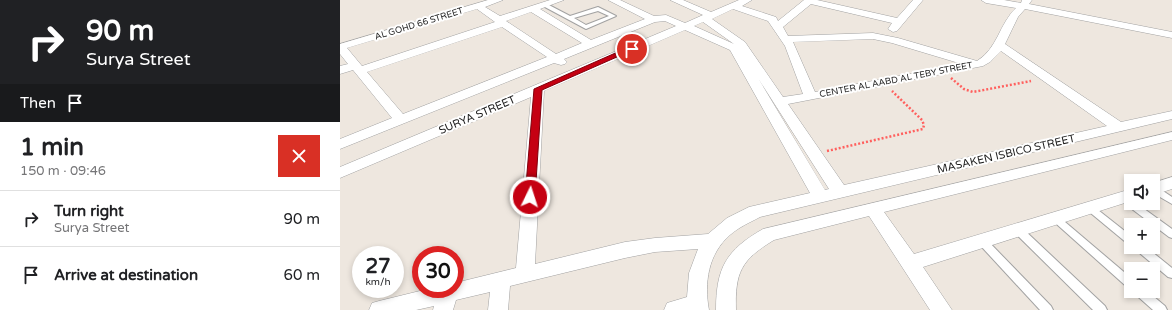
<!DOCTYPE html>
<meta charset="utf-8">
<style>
body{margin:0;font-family:"Varela Round",sans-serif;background:#f6f6f6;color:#202124;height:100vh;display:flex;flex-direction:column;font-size:15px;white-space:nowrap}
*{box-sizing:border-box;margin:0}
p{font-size:13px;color:#757577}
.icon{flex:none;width:22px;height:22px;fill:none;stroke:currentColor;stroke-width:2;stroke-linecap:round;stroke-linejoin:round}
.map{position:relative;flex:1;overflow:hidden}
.drawer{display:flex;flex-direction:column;background:#fff;width:340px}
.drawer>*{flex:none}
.banner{background:#202124;color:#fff;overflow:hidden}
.tools{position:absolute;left:784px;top:174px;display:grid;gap:8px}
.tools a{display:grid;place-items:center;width:36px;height:36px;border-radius:0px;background:#fff;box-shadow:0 2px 6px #0003;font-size:20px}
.speed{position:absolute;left:12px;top:246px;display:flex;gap:8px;font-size:20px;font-weight:700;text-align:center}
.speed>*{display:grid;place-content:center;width:52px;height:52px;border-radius:50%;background:#fff;box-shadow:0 2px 6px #0003;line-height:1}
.speed small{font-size:10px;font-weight:400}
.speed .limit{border:6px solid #d22;background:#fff;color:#111}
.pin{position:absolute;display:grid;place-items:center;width:34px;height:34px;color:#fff;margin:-17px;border:2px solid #fff;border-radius:50%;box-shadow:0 1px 4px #0007}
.me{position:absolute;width:44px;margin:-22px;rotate:4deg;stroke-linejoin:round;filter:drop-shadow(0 0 3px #0008)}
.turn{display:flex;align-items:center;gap:14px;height:84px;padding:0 20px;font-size:18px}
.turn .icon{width:52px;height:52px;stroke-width:2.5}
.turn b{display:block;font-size:28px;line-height:34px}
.then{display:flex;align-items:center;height:38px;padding:0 20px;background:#0003;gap:8px;font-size:15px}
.round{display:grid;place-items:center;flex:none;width:42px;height:42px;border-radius:0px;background:#f6f6f6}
.summary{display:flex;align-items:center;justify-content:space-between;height:68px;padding:0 20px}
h1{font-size:24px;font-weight:800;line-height:30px}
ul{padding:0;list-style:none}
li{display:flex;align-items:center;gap:12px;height:56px;padding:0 20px;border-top:1px solid #e0e0e0}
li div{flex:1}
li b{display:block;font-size:15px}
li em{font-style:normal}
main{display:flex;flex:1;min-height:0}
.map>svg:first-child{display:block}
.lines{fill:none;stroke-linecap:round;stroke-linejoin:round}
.lane-casing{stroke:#a2a2a2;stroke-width:2}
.street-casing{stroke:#a2a2a2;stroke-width:1}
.path{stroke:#ff605e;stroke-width:2.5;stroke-dasharray:2 2;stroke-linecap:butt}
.lane{fill:#fff;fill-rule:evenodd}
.street{fill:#fff;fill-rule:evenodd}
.route{fill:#c50012;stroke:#80000c}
.labels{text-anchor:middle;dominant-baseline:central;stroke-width:4;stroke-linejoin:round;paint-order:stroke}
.far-street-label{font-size:9px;fill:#1b1b1b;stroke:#fff}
.street-label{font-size:11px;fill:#1b1b1b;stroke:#fff}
</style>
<main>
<section class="drawer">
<div class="banner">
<div class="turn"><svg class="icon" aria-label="right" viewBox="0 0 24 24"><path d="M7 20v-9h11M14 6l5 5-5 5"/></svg><div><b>90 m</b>Surya Street</div></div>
<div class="then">Then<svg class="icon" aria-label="arrive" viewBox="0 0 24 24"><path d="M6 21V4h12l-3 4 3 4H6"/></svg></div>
</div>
<div class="summary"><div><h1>1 min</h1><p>150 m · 09:46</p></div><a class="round" style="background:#d93025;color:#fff"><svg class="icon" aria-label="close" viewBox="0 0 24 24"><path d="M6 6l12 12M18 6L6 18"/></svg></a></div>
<ul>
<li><svg class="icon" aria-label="right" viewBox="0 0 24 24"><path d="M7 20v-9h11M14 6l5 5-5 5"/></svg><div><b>Turn right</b><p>Surya Street</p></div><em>90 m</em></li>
<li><svg class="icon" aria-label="arrive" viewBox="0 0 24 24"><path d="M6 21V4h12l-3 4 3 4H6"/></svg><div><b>Arrive at destination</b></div><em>60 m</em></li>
</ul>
</section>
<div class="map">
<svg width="832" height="310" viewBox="0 0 832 310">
<rect width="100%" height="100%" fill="#eee7df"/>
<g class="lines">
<!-- lane casing -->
<g class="lane-casing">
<g id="lane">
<path d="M203,4H207L230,16L258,7L276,16L246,29L203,6ZM258,11L269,16L246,25L234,18Z"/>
<polygon points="813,186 817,187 832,197 832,204 813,193"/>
<polygon points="783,195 791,199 791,203 796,203 832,229 832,238 829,237 780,200 779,198 780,196"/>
<polygon points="750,205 753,206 791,236 791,245 788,244 747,210 745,208 747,206"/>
<polygon points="715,214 718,216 791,278 791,289 787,287 712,220 710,218 712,216"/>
<polygon points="678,226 681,227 765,306 767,310 753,310 675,233 673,230 675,227"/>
<polygon points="642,237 645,238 711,306 713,310 700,310 639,244 637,241 639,238"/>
<polygon points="794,247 806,247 832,268 832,278 828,277 796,250"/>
<polygon points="794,291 807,291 825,306 827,310 813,310 795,294"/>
</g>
</g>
<!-- street casing -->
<g class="street-casing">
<g id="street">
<path d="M148,0H163L145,7L160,16L210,0H224L200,9L251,40L305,19L268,0H280L314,16L326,15L345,23L363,15L330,0H343L371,12L399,0H412L402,6L436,17L438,21L464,0H477L557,18L573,0H583L557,31L553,32L548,29L552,23L471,4L443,27L448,36L533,33L558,38L637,61C658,48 659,24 676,8L646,3L641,0H664L681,3L682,0H692L689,4L832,32V38L685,9L678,17L665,44L781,122L832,111V119L420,217C409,223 399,227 390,235C368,254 364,283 369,310H324L327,303L347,297L349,273L358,249L315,252L285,258L170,286L168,310H148L150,292L116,300L113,310H93L94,306L76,310H29L32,303L39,301L88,289H115V283L176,268L191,97L0,178V167L336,26L325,21L315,22L224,59L227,62L225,64L221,65L214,63L0,149V139L52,118L13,70L0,74V66L8,64L0,54V44ZM137,9L155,22L22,66L7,48ZM393,9L428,21L445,46L463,94L443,97L405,42L372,19ZM191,12L242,43L216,54L166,21ZM363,22L394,44L354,26ZM162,27L207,57L63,114L27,72ZM345,30L390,50L470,193L409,207L387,218L368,234L315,238L285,242L195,264L204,91ZM533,39L552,43L622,64L475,92L453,42ZM661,51L767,126L504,185L448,104L643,66L650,62ZM418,78L489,189L485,190Z"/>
<path d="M832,132V140L544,212L574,254L791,189V201L583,267L612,310H590L529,216L434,240C401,260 395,272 396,310H376C376,268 386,250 423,229Z"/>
<polygon points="832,177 832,189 813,195 813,183"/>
</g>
</g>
<!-- path -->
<g class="path">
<polyline points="611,78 624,89 633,92 691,81"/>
<polyline points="487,151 583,129 584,125 582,120 552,91"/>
</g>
<!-- lane -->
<use href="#lane" class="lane"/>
<!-- street -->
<use href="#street" class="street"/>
</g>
<!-- route -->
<polygon class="route" points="289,47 295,49 202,90 195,197 190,201 187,200 185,197 194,89"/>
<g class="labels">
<!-- far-street labels -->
<g class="far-street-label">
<text transform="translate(79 24) rotate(-17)">AL GOHD 66 STREET</text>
<text transform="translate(556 80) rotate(-11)">CENTER AL AABD AL TEBY STREET</text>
</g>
<!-- street labels -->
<g class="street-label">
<text transform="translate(137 115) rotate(-23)">SURYA STREET</text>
<text transform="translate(666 154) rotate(-13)">MASAKEN ISBICO STREET</text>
</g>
</g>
</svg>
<div class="tools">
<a><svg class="icon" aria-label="sound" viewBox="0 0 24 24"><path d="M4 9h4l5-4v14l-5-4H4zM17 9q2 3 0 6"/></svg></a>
<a>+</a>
<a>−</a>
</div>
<div class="speed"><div>27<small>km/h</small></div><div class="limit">30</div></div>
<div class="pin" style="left:292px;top:49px;background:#d93025"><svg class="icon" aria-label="arrive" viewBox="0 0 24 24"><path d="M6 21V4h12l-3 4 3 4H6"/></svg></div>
<svg class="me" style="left:190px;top:197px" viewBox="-20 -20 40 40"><circle r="17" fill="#c50012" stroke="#fff" stroke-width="3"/><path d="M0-11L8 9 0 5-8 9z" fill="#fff"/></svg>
</div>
</main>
